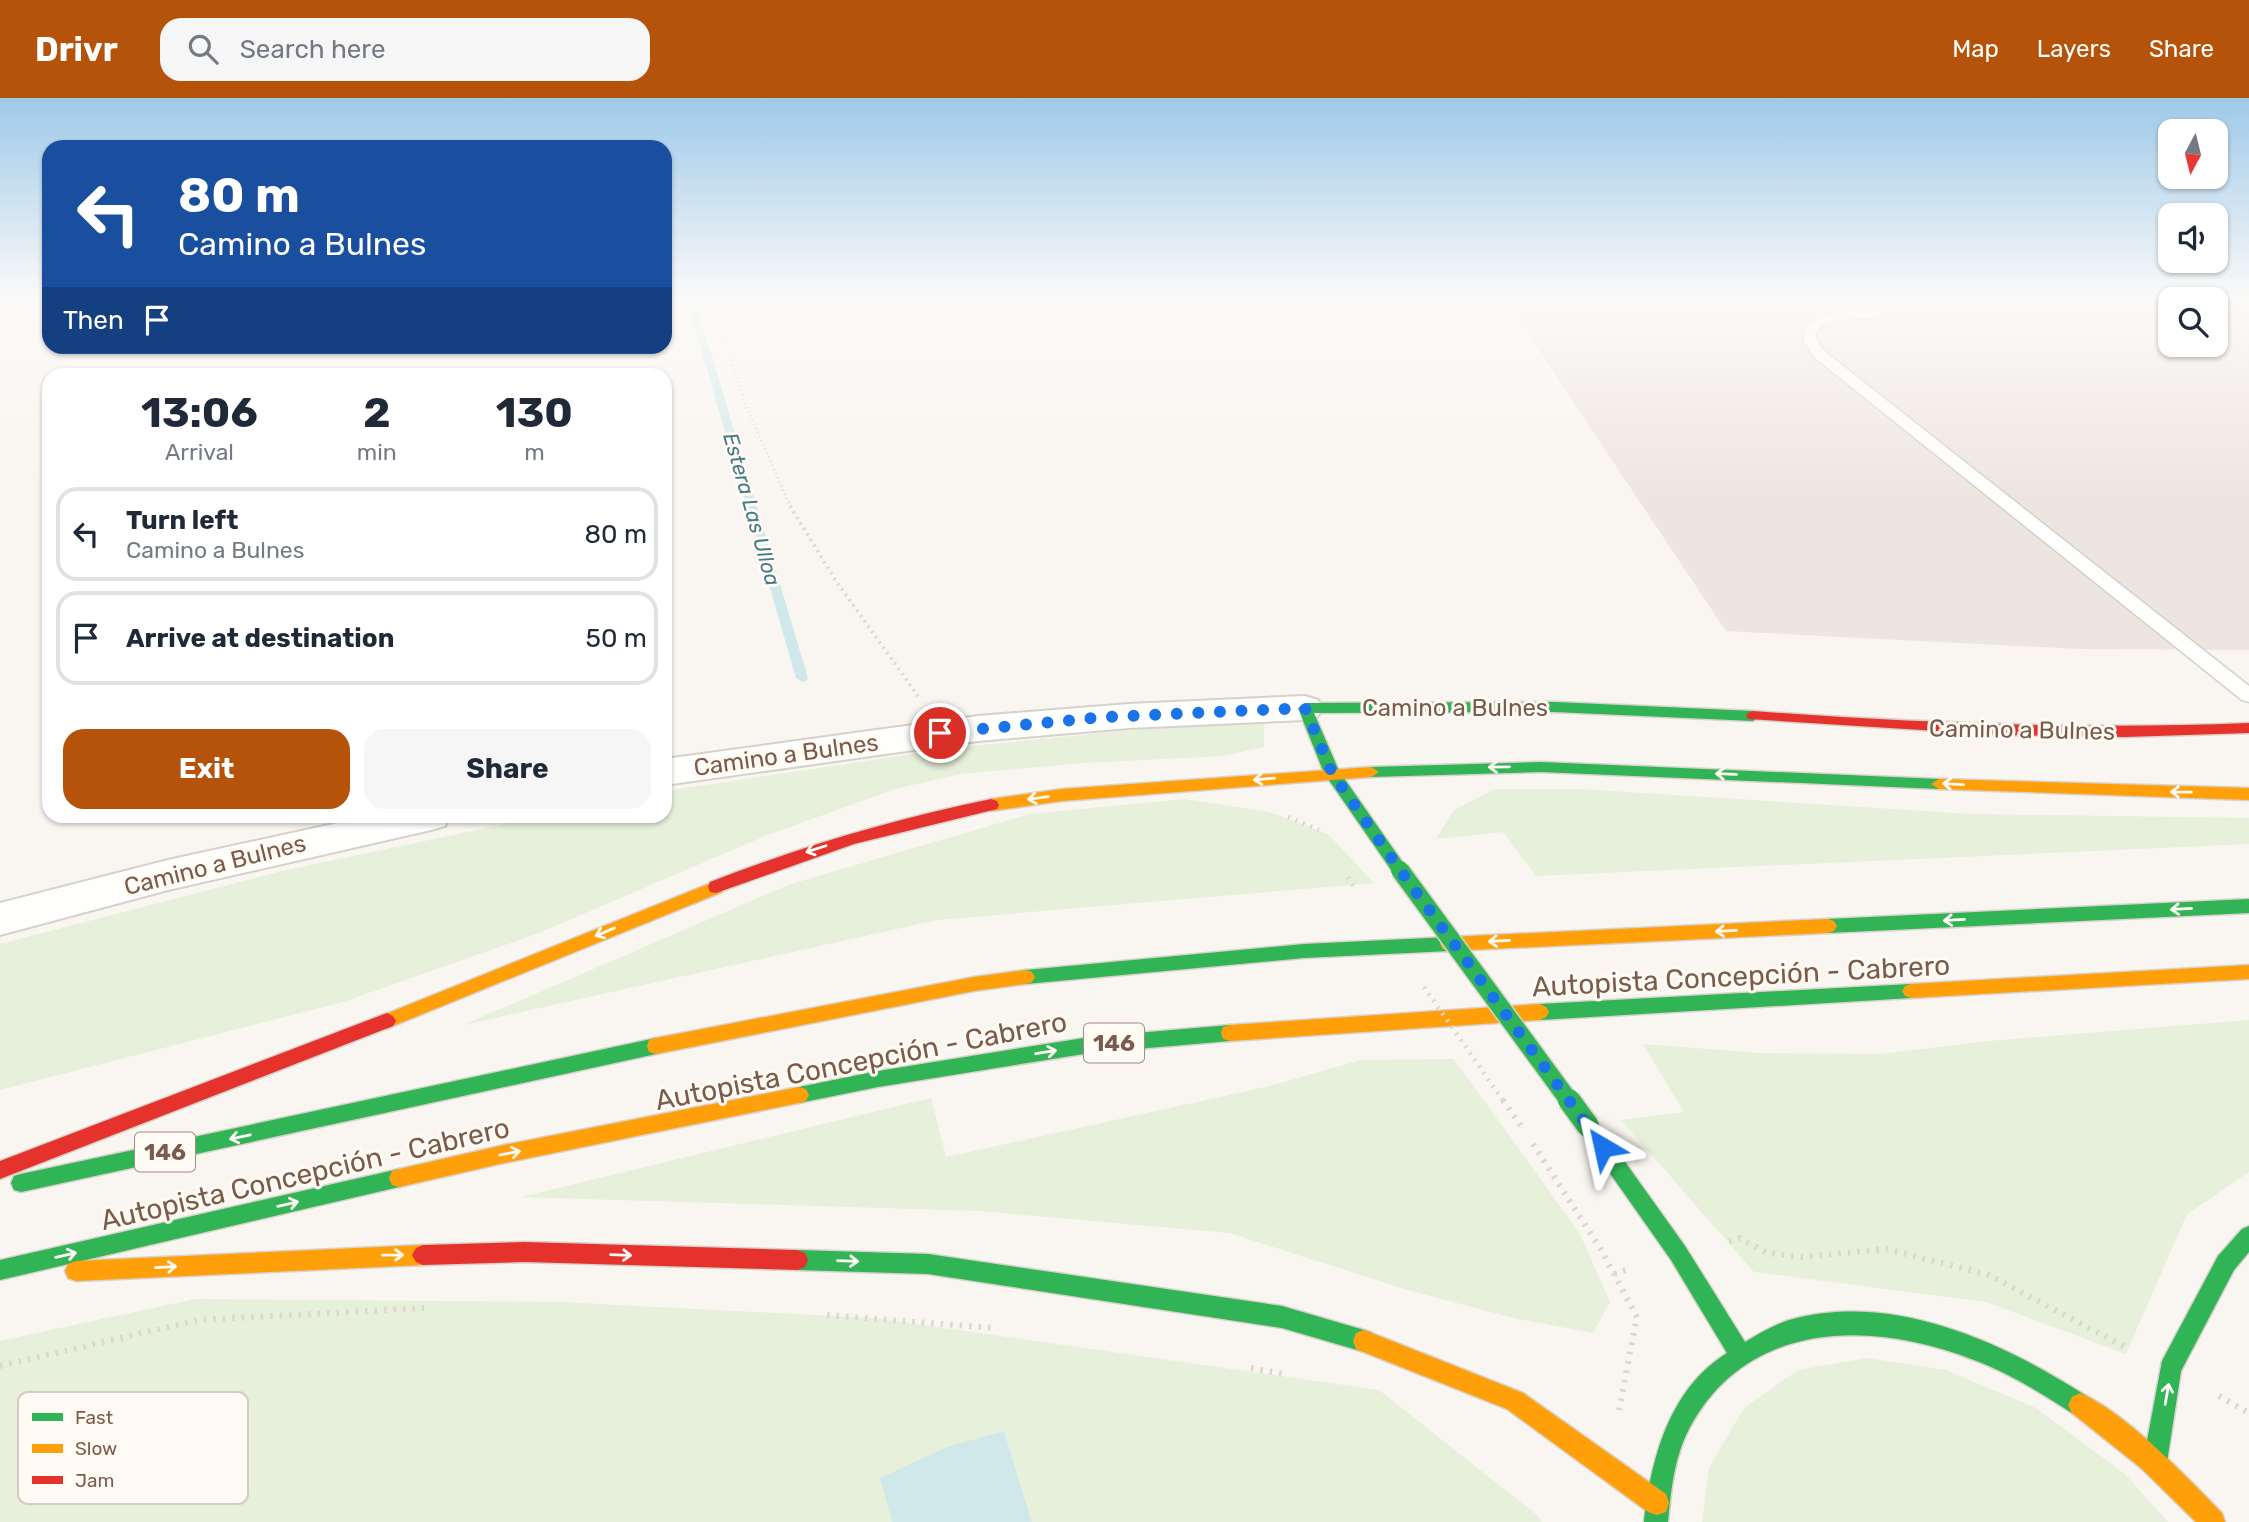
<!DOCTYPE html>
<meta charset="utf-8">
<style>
body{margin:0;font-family:Rubik,sans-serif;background:#f6f6f7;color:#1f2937;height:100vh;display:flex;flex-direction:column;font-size:26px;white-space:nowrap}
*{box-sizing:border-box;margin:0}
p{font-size:23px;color:#747a83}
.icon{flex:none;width:38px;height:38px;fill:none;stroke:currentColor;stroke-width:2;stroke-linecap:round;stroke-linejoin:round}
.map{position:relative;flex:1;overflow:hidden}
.panel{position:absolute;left:42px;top:270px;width:630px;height:455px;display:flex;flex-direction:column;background:#fff;border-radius:21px;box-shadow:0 2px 5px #0004}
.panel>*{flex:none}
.hud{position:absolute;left:42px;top:42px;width:630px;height:214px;border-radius:21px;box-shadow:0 2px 5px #0004;background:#1a4fa0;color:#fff;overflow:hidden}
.needle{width:46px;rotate:187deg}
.fabs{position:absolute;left:2158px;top:21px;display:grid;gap:14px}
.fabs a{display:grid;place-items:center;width:70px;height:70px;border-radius:14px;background:#fff;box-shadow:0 2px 5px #0004;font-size:35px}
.pin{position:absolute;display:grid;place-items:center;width:60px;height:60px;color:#fff;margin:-30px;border:4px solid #fff;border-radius:50%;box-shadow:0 2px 7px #0007}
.me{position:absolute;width:77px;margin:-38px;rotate:324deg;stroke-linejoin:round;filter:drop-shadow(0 0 5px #0008)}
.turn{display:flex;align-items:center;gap:24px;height:147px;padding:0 21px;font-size:32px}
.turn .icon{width:91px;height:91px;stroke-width:2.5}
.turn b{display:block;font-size:49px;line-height:60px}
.then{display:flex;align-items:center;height:66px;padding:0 21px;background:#0003;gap:14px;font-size:26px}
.eta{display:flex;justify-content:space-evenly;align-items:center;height:119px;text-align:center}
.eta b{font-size:42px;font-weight:700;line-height:49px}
.action{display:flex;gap:14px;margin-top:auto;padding:14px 21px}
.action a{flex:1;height:80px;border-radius:21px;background:#b45309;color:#fff;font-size:28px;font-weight:700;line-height:80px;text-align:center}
.action a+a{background:#f6f6f7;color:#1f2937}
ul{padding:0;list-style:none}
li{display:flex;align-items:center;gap:21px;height:94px;margin:0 14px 10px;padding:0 7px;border:4px solid #e0e1e3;border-radius:21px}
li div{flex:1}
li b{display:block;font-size:26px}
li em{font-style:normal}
header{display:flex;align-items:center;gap:42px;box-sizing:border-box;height:98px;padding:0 35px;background:#b45309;color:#fff}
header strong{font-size:33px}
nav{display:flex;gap:38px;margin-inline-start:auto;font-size:24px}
.search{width:490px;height:63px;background:#f6f6f7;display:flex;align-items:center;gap:18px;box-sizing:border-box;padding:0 24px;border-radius:21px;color:#747a83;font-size:26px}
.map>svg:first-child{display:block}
.industrial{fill:#ede5e0}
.green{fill:#e7f0db}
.water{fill:#d0e8ea}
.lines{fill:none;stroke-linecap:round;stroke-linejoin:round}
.stream{fill:#d0e8ea;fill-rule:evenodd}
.lane-casing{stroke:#d7d1cb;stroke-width:3}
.street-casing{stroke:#d7d1cb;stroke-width:4}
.fast-casing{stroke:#d9d2cb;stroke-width:3}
.slow-casing{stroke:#d9d2cb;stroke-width:3}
.jam-casing{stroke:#d9d2cb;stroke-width:3}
.path-far3{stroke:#dcd5d0;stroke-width:2.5;stroke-dasharray:1 3.5;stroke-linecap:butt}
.path-far2{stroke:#dcd5d0;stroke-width:3.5;stroke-dasharray:2 4.5;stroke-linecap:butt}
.path-far1{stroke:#dcd5d0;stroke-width:4.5;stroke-dasharray:2 6;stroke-linecap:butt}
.path{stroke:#dcd5d0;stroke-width:6;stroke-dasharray:2.5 7;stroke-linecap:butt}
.lane{fill:#fefefd;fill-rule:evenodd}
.street{fill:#fefefd;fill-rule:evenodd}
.fast{fill:#30b455;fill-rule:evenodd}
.slow{fill:#ff9f0a;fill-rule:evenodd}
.jam{fill:#e5322d;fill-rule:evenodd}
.fast-bridge-far1-casing{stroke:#d9d2cb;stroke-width:21;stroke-linecap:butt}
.fast-bridge-casing{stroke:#d9d2cb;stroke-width:25;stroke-linecap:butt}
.path-bridge-far1{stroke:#dcd5d0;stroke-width:4.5;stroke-dasharray:2 6;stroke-linecap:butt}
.path-bridge{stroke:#dcd5d0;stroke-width:6;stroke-dasharray:2.5 7;stroke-linecap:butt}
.fast-bridge-far1{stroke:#30b455;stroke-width:18}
.fast-bridge{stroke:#30b455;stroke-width:22}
.oneway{stroke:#fffaf3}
.route{stroke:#1a73e8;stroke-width:12;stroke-dasharray:0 21.6}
.labels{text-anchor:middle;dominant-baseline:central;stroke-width:6;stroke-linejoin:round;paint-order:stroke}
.far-water-label{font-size:21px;font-style:italic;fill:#437c86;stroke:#fffaf3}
.shield{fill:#fffaf3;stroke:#a28b7f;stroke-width:2}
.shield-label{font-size:23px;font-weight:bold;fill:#7a5c4d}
.street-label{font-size:24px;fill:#7a5c4d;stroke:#fffaf3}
.near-street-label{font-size:28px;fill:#7a5c4d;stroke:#fffaf3}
.key{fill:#fffaf3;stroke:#d7cbc1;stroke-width:2}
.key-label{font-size:19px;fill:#7a5c4d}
</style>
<header>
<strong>Drivr</strong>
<div class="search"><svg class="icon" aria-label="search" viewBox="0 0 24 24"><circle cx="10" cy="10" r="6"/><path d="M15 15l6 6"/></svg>Search here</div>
<nav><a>Map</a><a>Layers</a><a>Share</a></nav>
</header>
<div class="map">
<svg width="2249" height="1424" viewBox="0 0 2249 1424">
<rect width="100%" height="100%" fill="#f9f5f0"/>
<!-- industrial -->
<polygon class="industrial" points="1505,202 2170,202 2170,247 2216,247 2216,202 2249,202 2249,552 2080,551 1726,533"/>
<!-- green -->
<g class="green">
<polygon points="1229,623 1264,626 1264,649 1223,658 1083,665 961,676 895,691 765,738 539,835 343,904 0,992 0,846 282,773 543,718 665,718 665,693 960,649"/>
<polygon points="1495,691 1580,691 1972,716 2249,720 2249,746 1536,778 1503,734 1436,741 1454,712"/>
<polygon points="1185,701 1269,714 1328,736 1374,785 937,822 463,927 791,786 1030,716"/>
<polygon points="2249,922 2249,1074 2187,1116 2126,1256 1986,1204 1754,1174 1621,1022 1684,1014 1643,946 1760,955 1880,956 1989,943"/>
<polygon points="1454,961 1580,1136 1610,1204 1593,1235 1513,1220 1408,1192 1229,1135 980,1113 521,1099 931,1000 946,1059 1270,988 1361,962"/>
<polygon points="195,1201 559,1204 874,1220 1379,1292 1537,1417 1542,1424 1032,1424 1004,1333 880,1380 892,1424 0,1424 0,1243"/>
<polygon points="1867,1260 1946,1272 2036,1310 2125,1376 2168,1424 1702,1424 1709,1370 1744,1310 1798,1272"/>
</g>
<!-- water -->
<polygon class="water" points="1004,1333 1032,1424 892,1424 880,1380 947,1349"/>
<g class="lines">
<!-- stream -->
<polygon class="stream" points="687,202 695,202 808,580 806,583 802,584 796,580"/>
<!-- lane casing -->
<g class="lane-casing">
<path id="lane" d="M1876,212L1881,213V219C1860,223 1831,216 1816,234L1817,243L1824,253L2249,588V604L2242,602L1814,259L1804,243C1801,211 1853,212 1876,212Z"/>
</g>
<!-- street casing -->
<g class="street-casing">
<g id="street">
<polygon points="1305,598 1318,602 1323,610 1318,618 1305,622 1129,630 978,643 665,687 665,661 978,618 1129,606"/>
<polygon points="370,718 450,718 445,728 431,732 168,792 0,837 0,805 168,762"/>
</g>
</g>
<!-- fast casing -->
<g class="fast-casing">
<g id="fast">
<polygon points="1555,604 1753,613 1760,618 1753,623 1555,614 1314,615 1339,673 1408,772 1406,776 1394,776 1324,675 1298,610 1305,605"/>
<polygon points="1541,664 1939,681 1947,686 1939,691 1541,674 1371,679 1363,674 1371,669"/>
<polygon points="2249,801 2249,815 1828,835 1822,833 1819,828 1822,823 1828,821"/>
<polygon points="1449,839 1455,841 1458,846 1455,851 1449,853 1304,860 1026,886 1020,884 1017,879 1020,874 1026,872 1304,846"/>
<polygon points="1911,886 1917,888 1920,893 1917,898 1911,900 1540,922 1534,919 1531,914 1534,909 1540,906"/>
<polygon points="1230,927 1237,929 1239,935 1237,941 1230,943 1090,955 878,989 799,1005 792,1003 789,997 792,991 799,989 878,973 1090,939"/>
<polygon points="656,940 663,942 665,948 663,954 656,956 21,1094 14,1092 11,1085 14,1078 21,1076"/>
<path d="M1588,1019L1595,1022L1685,1148L1745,1244C1759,1236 1773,1227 1789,1222C1892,1193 2003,1244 2088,1299L2092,1307L2088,1315L2080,1319L2072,1315C2041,1295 2009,1275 1974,1262C1872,1222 1747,1221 1689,1331C1674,1360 1671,1393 1668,1424H1644C1651,1361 1669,1291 1727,1255L1671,1162L1581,1034L1578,1028L1581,1022Z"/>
<polygon points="399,1071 406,1073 409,1080 406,1087 399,1089 0,1182 0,1162"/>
<polygon points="2249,1128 2249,1154 2234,1172 2181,1273 2167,1364 2163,1372 2155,1376 2147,1372 2143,1364 2162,1263 2218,1158 2242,1131"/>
<polygon points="797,1152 928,1156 1282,1208 1364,1232 1372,1235 1375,1243 1372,1251 1364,1254 1282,1230 928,1176 797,1172 789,1169 786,1162 789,1155"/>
</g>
</g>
<!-- slow casing -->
<g class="slow-casing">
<g id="slow">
<polygon points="1371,669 1379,674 1371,679 1062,703 991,713 983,707 991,701 1062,691"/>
<polygon points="1939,681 2249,690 2249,702 1939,691 1931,686"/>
<polygon points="716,783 722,784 724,789 722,794 393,928 387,931 381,928 378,923 381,918"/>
<polygon points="1828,821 1834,823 1837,828 1834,833 1828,835 1449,853 1443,851 1440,846 1443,841 1449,839"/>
<polygon points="2249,867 2249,881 1911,900 1905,898 1902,893 1905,888 1911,886"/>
<polygon points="1026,872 1032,874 1035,879 1032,884 1026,886 974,893 656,956 649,954 647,948 649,942 656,940 974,879"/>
<polygon points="1540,906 1546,909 1549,914 1546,919 1540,922 1230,943 1223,941 1221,935 1223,929 1230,927"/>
<polygon points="799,989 806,991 809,997 806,1003 799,1005 504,1065 399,1089 392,1087 389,1080 392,1073 399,1071 504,1047"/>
<polygon points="423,1147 430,1150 434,1157 430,1164 423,1167 76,1183 68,1180 65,1173 68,1166 76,1163"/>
<polygon points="1364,1232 1523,1295 1666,1396 1669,1405 1666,1414 1657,1417 1648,1414 1507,1311 1356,1251 1353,1243 1356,1235"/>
<path d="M2080,1295C2125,1314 2187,1379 2222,1415L2225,1424H2196L2141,1370L2072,1315L2068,1307L2072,1299Z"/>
</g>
</g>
<!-- jam casing -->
<g class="jam-casing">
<g id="jam">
<path d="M1753,613C1918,625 2083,632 2249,625V635L2125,639L2001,637L1748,621L1746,618L1748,615Z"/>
<path d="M991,701L997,703L999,707L997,711L854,746L716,795L710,794L708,789L710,784C802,748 895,721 991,701Z"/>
<polygon points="387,915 393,918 396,923 393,928 0,1081 0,1063"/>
<polygon points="525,1144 797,1152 805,1155 808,1162 805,1169 797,1172 525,1164 423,1167 416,1164 412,1157 416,1150 423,1147"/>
</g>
</g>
<!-- path-far3 -->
<polyline class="path-far3" points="713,202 745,305 791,410"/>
<!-- path-far2 -->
<polyline class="path-far2" points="790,408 836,483 920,601"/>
<!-- path-far1 -->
<polyline class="path-far1" points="1288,719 1319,732"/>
<!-- path -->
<g class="path">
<polyline points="1533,1046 1600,1150 1637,1219 1619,1312"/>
<polyline points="1729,1143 1740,1140 1767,1155 1803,1159 1886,1151 1989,1177 2125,1249"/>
<polyline points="1614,1176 1630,1171"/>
<polyline points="827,1217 993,1230"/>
<polyline points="0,1268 198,1222 424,1210"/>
<polyline points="1251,1270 1283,1276"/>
<polyline points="2219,1298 2249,1315"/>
</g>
<!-- lane -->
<use href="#lane" class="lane"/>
<!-- street -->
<use href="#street" class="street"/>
<!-- fast -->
<use href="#fast" class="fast"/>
<!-- slow -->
<use href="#slow" class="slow"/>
<!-- jam -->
<use href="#jam" class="jam"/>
<!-- fast-bridge-far1 casing -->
<g class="fast-bridge-far1-casing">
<polyline id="fast-bridge-far1" points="1400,772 1570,1004"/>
</g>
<!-- fast-bridge casing -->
<g class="fast-bridge-casing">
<polyline id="fast-bridge" points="1569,1002 1588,1028"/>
</g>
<!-- path-bridge-far1 -->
<g class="path-bridge-far1">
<polyline points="1348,779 1355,790"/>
<polyline points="1424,889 1504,1004"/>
</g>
<!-- path-bridge -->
<polyline class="path-bridge" points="1503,1002 1523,1031"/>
<!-- fast-bridge-far1 -->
<use href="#fast-bridge-far1" class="fast-bridge-far1"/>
<!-- fast-bridge -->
<use href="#fast-bridge" class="fast-bridge"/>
</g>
<!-- one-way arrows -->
<defs><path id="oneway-shaft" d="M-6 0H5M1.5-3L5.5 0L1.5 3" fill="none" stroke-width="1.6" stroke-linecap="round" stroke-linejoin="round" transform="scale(1.75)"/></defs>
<g class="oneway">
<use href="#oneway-shaft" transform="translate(1499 669) rotate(179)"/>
<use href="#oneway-shaft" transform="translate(1726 676) rotate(-178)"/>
<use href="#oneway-shaft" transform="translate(1264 681) rotate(175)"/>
<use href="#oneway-shaft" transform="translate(1953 686) rotate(-177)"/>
<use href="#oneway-shaft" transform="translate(2181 694) rotate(-179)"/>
<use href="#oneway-shaft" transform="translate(1038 700) rotate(172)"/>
<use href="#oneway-shaft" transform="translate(816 751) rotate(162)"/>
<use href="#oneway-shaft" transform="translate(2181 811) rotate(177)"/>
<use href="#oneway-shaft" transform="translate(1954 822) rotate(177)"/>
<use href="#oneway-shaft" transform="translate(1726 833) rotate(177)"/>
<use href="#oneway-shaft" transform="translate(605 834) rotate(157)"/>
<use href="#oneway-shaft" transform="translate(1499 843) rotate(177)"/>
<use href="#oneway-shaft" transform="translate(1046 954) rotate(-9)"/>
<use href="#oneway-shaft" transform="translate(240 1039) rotate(168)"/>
<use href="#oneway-shaft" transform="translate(510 1055) rotate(-11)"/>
<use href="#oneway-shaft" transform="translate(288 1106) rotate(-13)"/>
<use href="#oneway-shaft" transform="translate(66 1157) rotate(-13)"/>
<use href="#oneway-shaft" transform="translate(393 1157) rotate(-1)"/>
<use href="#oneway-shaft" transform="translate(621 1157) rotate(2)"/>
<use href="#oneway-shaft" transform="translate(848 1163) rotate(2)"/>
<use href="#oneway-shaft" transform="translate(166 1169) rotate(-3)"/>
<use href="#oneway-shaft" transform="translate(2167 1296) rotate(-80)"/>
</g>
<!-- sky -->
<linearGradient id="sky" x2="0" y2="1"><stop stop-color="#9ec9e9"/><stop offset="0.5" stop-color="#fcfaf8"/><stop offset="1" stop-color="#fcfaf8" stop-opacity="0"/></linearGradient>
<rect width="2249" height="402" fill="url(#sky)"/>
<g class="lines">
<!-- route -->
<polyline class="route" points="940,635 1104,619 1305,610 1332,675 1400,772 1603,1049"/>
</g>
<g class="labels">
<!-- far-water labels -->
<g class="far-water-label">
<text transform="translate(752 411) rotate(74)">Estera Las Ulloa</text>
</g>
<!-- shield labels -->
<g class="shield">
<rect x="1084" y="925.5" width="60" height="39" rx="5"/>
<rect x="135" y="1034.5" width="60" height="39" rx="5"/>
</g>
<g class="shield-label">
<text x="1114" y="945">146</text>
<text x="165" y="1054">146</text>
</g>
<!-- street labels -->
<g class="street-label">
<text x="1455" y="610">Camino a Bulnes</text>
<text transform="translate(2022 632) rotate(1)">Camino a Bulnes</text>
<text transform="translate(786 657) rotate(-8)">Camino a Bulnes</text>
<text transform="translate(215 767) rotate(-14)">Camino a Bulnes</text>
</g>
<!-- near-street labels -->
<g class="near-street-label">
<text transform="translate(1741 878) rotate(-3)">Autopista Concepción - Cabrero</text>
<text transform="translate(861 963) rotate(-11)">Autopista Concepción - Cabrero</text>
<text transform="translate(305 1076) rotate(-13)">Autopista Concepción - Cabrero</text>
</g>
</g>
<!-- legend -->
<rect x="18" y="1294" width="230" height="112" rx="10" class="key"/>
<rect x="32" y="1315" width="31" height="8" fill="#30b455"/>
<rect x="32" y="1346" width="31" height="9" fill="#ff9f0a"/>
<rect x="32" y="1378" width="31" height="8" fill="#e5322d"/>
<g class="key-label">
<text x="75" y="1326">Fast</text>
<text x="75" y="1357">Slow</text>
<text x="75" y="1389">Jam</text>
</g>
</svg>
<div class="fabs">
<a><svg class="needle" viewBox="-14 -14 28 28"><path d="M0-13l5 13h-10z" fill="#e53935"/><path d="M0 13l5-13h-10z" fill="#747a83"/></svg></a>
<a><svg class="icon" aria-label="sound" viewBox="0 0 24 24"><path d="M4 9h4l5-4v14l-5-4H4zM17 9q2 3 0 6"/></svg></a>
<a><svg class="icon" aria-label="search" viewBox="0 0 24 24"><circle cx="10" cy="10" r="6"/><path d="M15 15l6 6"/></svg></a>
</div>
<div class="pin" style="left:940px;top:635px;background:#d93025"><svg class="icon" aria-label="arrive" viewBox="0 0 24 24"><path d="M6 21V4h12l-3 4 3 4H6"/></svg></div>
<svg class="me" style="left:1603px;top:1049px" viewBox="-20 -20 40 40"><path d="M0-17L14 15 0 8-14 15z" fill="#1a73e8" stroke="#fff" stroke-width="4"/></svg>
<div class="hud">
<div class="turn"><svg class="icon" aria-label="left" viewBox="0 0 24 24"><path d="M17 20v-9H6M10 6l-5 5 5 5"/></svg><div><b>80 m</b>Camino a Bulnes</div></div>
<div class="then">Then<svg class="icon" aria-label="arrive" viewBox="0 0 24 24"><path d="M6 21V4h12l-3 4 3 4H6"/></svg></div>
</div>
<section class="panel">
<div class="eta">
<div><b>13:06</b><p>Arrival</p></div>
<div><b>2</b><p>min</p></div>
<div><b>130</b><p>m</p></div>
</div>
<ul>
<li><svg class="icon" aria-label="left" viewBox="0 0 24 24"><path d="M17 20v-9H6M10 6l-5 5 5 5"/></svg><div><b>Turn left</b><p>Camino a Bulnes</p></div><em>80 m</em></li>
<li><svg class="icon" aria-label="arrive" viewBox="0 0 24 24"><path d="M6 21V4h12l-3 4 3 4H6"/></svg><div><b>Arrive at destination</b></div><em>50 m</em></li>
</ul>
<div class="action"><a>Exit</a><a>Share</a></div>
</section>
</div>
